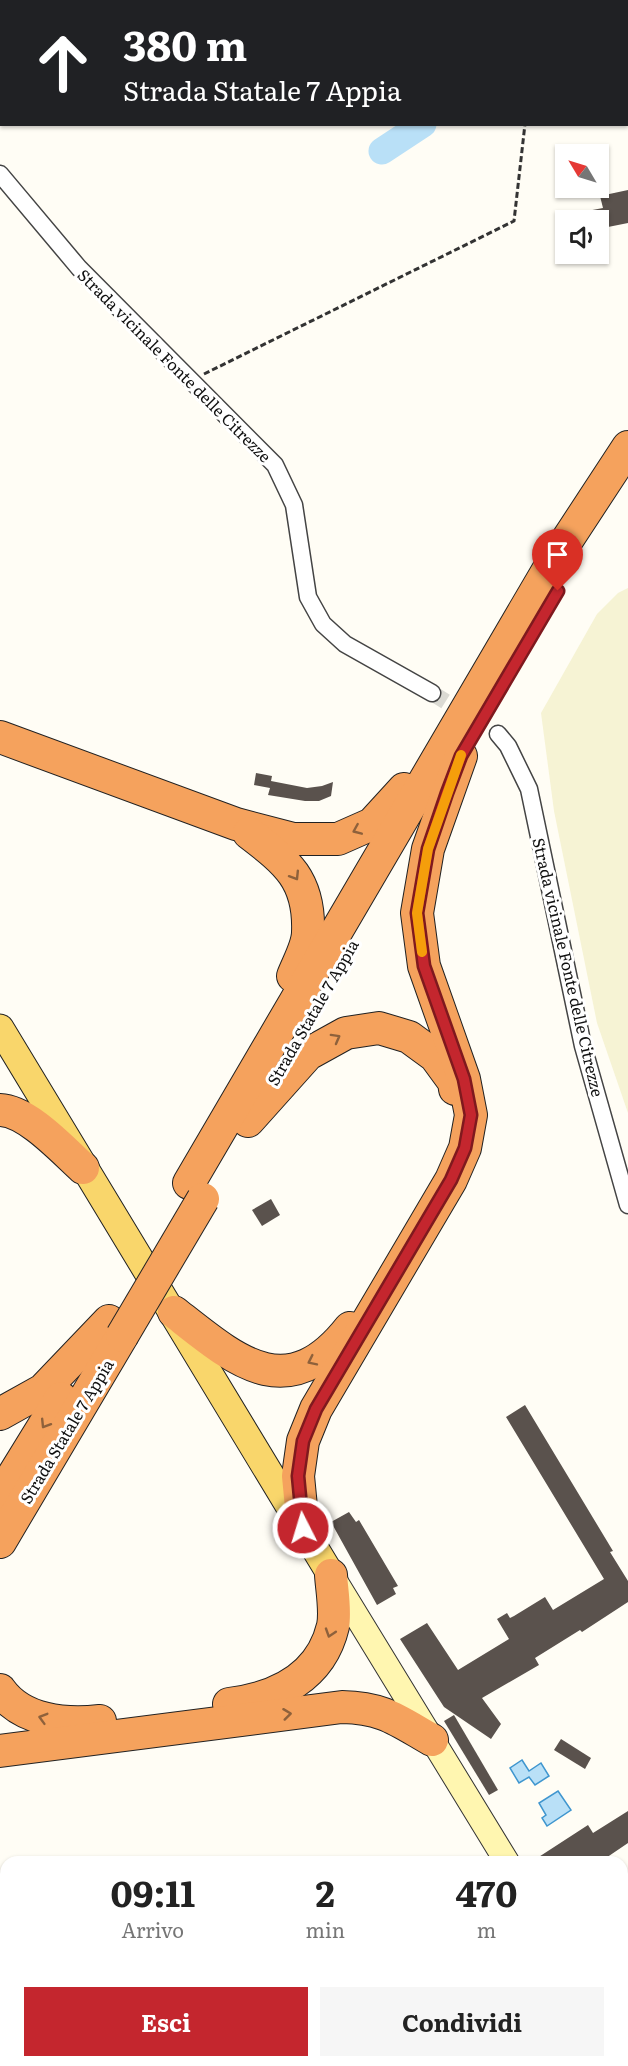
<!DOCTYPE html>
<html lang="it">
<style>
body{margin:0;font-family:Literata,serif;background:#f6f6f6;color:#222;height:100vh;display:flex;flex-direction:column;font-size:22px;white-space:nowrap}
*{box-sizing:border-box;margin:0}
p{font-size:20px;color:#767676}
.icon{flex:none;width:33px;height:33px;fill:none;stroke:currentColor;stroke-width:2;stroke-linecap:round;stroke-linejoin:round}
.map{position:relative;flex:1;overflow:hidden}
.sheet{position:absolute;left:0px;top:1856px;width:628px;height:212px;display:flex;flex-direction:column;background:#fff;border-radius:18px 18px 0 0;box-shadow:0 2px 4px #0004}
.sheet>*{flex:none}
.hud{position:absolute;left:0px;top:0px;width:628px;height:126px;box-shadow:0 2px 4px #0004;background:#202124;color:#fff;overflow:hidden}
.needle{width:39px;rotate:308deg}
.fabs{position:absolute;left:555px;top:144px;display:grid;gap:12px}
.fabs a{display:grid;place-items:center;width:54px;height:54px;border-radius:0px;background:#fff;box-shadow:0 2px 4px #0004;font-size:30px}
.pin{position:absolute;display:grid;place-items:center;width:51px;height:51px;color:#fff;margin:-62px -26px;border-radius:50% 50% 50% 0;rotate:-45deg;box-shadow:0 0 6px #0007}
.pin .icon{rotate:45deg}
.me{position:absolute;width:66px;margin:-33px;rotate:355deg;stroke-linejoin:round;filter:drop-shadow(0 0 4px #0008)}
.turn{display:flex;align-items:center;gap:21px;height:126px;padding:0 24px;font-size:27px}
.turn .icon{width:78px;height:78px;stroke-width:2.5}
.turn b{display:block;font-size:42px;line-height:51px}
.eta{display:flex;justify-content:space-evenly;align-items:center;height:102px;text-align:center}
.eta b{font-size:36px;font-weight:700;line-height:42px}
.primary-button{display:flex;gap:12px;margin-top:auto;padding:12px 24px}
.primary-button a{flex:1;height:69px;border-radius:0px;background:#c4262e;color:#fff;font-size:24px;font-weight:700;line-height:69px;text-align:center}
.primary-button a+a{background:#f6f6f6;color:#222}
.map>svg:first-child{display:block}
.farmland{fill:#f6f3d4}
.water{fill:#b9e0f7;stroke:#3f96cf;stroke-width:1.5}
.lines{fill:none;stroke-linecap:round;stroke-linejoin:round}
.river{stroke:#b9e0f7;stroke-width:27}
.building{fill:#5a524d}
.street-tunnel{stroke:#dbdad3;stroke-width:16;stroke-dasharray:16 8;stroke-linecap:butt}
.street-casing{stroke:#444;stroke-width:19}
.secondary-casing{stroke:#333;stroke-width:26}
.primary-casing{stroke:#222;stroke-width:29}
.highway-casing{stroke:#222;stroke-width:34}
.path{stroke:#333;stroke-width:3;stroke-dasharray:6 3;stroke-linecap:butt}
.street{stroke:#fff;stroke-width:16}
.secondary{stroke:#fff6b0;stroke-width:24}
.primary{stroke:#f9d66b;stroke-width:27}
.highway{stroke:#f5a25d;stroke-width:32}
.rail-casing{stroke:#c4262e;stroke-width:7}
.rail{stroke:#fff;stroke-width:4.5;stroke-dasharray:14;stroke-linecap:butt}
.highway-bridge-casing{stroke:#222;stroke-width:34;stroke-linecap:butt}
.highway-bridge{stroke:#f5a25d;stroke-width:32}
.oneway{stroke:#8e613b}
.route-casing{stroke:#7f191e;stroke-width:15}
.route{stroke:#c4262e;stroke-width:10}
.slow{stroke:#f59e0b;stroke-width:10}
.labels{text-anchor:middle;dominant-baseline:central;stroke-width:6;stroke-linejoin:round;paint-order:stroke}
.street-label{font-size:16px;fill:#111;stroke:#fff}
</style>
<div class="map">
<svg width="628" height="2066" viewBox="0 0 628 2066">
<rect width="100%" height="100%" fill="#fffdf5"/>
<!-- farmland -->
<polygon class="farmland" points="628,588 628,1113 597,1023 554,811 541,713 597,614 618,593"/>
<!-- water -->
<g class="water">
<polygon points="522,1760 529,1771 541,1763 549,1776 535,1785 529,1777 519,1783 510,1768"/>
<polygon points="558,1791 571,1810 547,1826 542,1818 546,1815 539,1803"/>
</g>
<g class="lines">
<!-- river -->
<g class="river">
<polyline points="611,2 614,0"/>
<polyline points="382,151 423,124"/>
</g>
</g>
<!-- building -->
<g class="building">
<polygon points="628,190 628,223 598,229 598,220 566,220 566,215 603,208 600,196"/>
<polygon points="256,773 272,776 271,781 307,788 322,786 333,782 331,796 319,801 305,801 268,795 270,788 254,785"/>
<polygon points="271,1199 280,1215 262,1226 252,1210"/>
<polygon points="525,1405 613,1551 610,1552 628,1581 628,1602 582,1632 580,1630 535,1658 539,1665 482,1698 501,1724 491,1739 444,1707 400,1639 427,1623 458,1670 509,1639 497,1619 507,1613 510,1618 514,1616 545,1597 553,1610 604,1579 506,1417"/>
<polygon points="349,1512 356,1522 359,1520 398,1586 393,1588 396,1594 377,1605 331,1522"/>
<polygon points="454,1715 498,1790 489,1795 444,1721"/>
<polygon points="561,1739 591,1758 585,1769 554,1750"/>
<polygon points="628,1811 628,1843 600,1862 531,1862 588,1825 593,1833"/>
</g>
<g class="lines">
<!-- street-tunnel -->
<polyline class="street-tunnel" points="432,693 498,734"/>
<!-- street casing -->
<g class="street-casing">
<g id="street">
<polyline points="0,174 79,268 275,465 294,505 308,597 323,624 345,644 432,693"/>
<polyline points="498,734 508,746 529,789 583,1046 628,1205"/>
</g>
</g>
<!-- secondary casing -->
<g class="secondary-casing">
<g id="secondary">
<polyline points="334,1579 507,1862"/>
<polyline points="622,2047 628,2056"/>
</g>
</g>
<!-- primary casing -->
<g class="primary-casing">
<polyline id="primary" points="0,1028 331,1575"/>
</g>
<!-- highway casing -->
<g class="highway-casing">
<g id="highway">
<polyline points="0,737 236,824 293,839 338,839 372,824 404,789"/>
<path d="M249,833C287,862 310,880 308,932C308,946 298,963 293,976"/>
<path d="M0,1110C28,1111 63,1150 83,1168"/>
<polyline points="248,1121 308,1054 346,1033 379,1028 409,1037 435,1056 454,1082 455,1089"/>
<polyline points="189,1183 554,560 628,447"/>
<path d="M174,1312C235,1360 287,1408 350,1328"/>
<polyline points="0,1414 43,1390 109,1321"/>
<polyline points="0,1497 61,1398"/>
<polyline points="303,1528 298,1476 303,1441 316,1409 451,1180 465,1148 471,1115 464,1079 424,966 417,913 428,849 461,756"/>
<polyline points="0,1542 122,1336"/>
<path d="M0,1690C22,1721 65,1725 100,1721"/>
<path d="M229,1704C278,1698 321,1677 333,1626C336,1611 332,1590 331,1575"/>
<path d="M0,1751L342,1707C384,1708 397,1720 432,1740"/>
</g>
</g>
<!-- path -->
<g class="path">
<polyline points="627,5 628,4"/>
<polyline points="204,374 514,221 525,124"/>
<polyline points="0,1878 6,1881"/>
<polyline points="256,2061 258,2066"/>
</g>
<!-- street -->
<use href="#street" class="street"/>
<!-- secondary -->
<use href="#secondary" class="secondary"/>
<!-- primary -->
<use href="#primary" class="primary"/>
<!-- highway -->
<use href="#highway" class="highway"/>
<!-- rail casing -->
<g class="rail-casing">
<g id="rail">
<polyline points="0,1969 6,1973"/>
<polyline points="128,2061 135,2066"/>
</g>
</g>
<!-- rail -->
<use href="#rail" class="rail"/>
<!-- highway-bridge casing -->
<g class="highway-bridge-casing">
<polyline id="highway-bridge" points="122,1336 203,1199"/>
</g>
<!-- highway-bridge -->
<use href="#highway-bridge" class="highway-bridge"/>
</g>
<!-- one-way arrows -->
<defs><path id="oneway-chevron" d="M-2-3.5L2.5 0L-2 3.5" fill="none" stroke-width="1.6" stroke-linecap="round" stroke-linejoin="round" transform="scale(1.5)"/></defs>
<g class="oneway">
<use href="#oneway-chevron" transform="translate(357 830) rotate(157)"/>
<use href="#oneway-chevron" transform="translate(295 876) rotate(58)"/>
<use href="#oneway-chevron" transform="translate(336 1038) rotate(-29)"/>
<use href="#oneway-chevron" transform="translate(312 1361) rotate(154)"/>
<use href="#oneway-chevron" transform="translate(45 1424) rotate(122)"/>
<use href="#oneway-chevron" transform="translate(330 1633) rotate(108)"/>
<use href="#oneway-chevron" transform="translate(287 1714) rotate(-7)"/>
<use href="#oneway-chevron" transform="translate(43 1718) rotate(-164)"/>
</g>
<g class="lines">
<!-- route casing -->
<g class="route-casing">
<polyline id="route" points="303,1528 298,1476 303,1441 316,1409 451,1180 465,1148 471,1115 464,1079 424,966 417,913 428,849 447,793 461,756 558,591"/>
</g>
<!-- route -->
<use href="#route" class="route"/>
<!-- slow -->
<polyline class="slow" points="422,952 417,913 428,849 461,755"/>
</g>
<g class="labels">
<!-- street labels -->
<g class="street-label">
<text transform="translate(175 365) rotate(45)">Strada vicinale Fonte delle Citrezze</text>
<text transform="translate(569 967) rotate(77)">Strada vicinale Fonte delle Citrezze</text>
<text transform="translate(312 1012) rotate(-60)">Strada Statale 7 Appia</text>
<text transform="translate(66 1431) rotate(-59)">Strada Statale 7 Appia</text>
</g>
</g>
</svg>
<div class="fabs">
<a><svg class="needle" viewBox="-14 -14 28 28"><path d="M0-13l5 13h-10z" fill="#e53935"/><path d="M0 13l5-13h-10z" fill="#767676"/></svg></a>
<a><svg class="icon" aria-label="sound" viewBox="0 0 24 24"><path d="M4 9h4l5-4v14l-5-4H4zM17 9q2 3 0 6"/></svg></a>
</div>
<div class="pin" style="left:558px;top:591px;background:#d93025"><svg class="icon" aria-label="arrive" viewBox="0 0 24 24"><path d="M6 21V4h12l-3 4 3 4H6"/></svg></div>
<svg class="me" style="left:303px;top:1528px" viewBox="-20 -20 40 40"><circle r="17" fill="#c4262e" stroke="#fff" stroke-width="3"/><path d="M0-11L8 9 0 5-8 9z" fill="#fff"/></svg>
<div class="hud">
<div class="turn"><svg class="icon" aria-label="ahead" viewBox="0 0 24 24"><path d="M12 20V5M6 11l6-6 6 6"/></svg><div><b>380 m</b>Strada Statale 7 Appia</div></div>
</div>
<section class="sheet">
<div class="eta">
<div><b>09:11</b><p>Arrivo</p></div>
<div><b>2</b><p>min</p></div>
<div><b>470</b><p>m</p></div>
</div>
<div class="primary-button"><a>Esci</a><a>Condividi</a></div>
</section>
</div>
